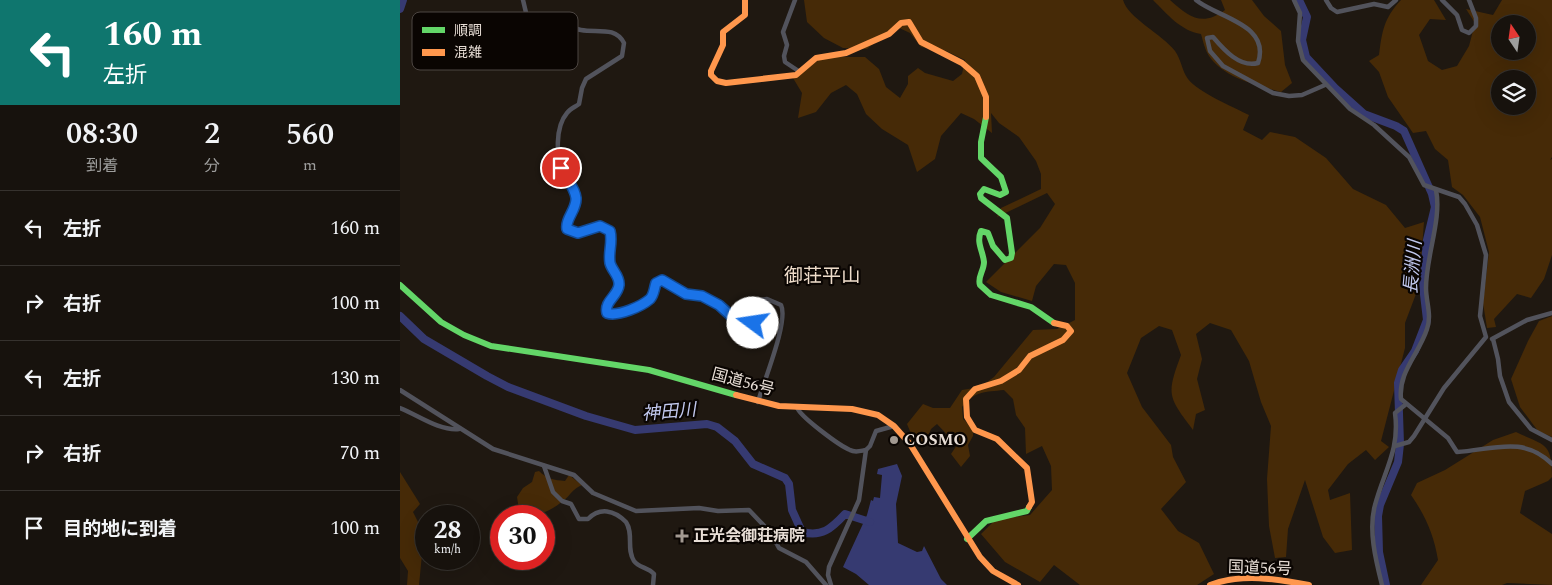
<!DOCTYPE html>
<html lang="ja">
<meta charset="utf-8">
<style>
body{margin:0;font-family:Spectral,"Noto Sans JP",serif;background:#201b16;color:#f1f3f6;height:100vh;display:flex;flex-direction:column;font-size:19px;white-space:nowrap}
*{box-sizing:border-box;margin:0}
p{font-size:16px;color:#9e9e9d}
.icon{flex:none;width:28px;height:28px;fill:none;stroke:currentColor;stroke-width:2;stroke-linecap:round;stroke-linejoin:round}
.map{position:relative;flex:1;overflow:hidden}
.panel{display:flex;flex-direction:column;background:#17120d;width:400px}
.panel>*{flex:none}
.guide{background:#0f766e;color:#fff;overflow:hidden}
.needle{width:32px;rotate:347deg}
.buttons{position:absolute;left:1091px;top:15px;display:grid;gap:10px}
.buttons a{display:grid;place-items:center;width:45px;height:45px;border-radius:50%;background:#17120d;box-shadow:0 5px 20px #0002,0 0 0 1px #36322e;font-size:25px}
.speed{position:absolute;left:15px;top:505px;display:flex;gap:10px;font-size:25px;font-weight:700;text-align:center}
.speed>*{display:grid;place-content:center;width:65px;height:65px;border-radius:50%;background:#17120d;box-shadow:0 5px 20px #0002,0 0 0 1px #36322e;line-height:1}
.speed small{font-size:12px;font-weight:400}
.speed .limit{border:8px solid #d22;background:#fff;color:#111}
.pin{position:absolute;display:grid;place-items:center;width:42px;height:42px;color:#fff;margin:-21px;border:2px solid #fff;border-radius:50%;box-shadow:0 1px 5px #0007}
.me{position:absolute;width:55px;margin:-28px;rotate:284deg;stroke-linejoin:round;filter:drop-shadow(0 0 4px #0008)}
.turn{display:flex;align-items:center;gap:18px;height:105px;padding:0 20px;font-size:22px}
.turn .icon{width:65px;height:65px;stroke-width:2.5}
.turn b{display:block;font-size:35px;line-height:42px}
.eta{display:flex;justify-content:space-evenly;align-items:center;height:85px;text-align:center}
.eta b{font-size:30px;font-weight:600;line-height:35px}
ul{padding:0;list-style:none}
li{display:flex;align-items:center;gap:15px;height:75px;padding:0 20px;border-top:1px solid #36322e}
li div{flex:1}
li b{display:block;font-size:19px}
li em{font-style:normal}
main{display:flex;flex:1;min-height:0}
.map>svg:first-child{display:block}
.green{fill:#462a07;fill-rule:evenodd}
.water{fill:#363a71}
.lines{fill:none;stroke-linecap:round;stroke-linejoin:round}
.river{stroke:#363a71;stroke-width:8}
.street{stroke:#52535c;stroke-width:4.5}
.fast{stroke:#63d668;stroke-width:6}
.slow{stroke:#ff974d;stroke-width:6}
.route-casing{stroke:#114b97;stroke-width:12}
.route{stroke:#1a73e8;stroke-width:9}
.poi-dot{fill:#a29991;stroke:#0a0502;stroke-width:2}
.labels{text-anchor:middle;dominant-baseline:central;stroke-width:4.5;stroke-linejoin:round;paint-order:stroke}
.street-label{font-size:16px;fill:#e8ded6;stroke:#0a0502}
.poi-label{font-size:16px;font-weight:bold;fill:#e8ded6;stroke:#0a0502;text-anchor:start}
.water-label{font-size:18px;font-style:italic;fill:#c1c8ee;stroke:#0a0502}
.quarter-label{font-size:19px;fill:#eedcca;stroke:#0a0502}
.key{fill:#0a0502;stroke:#4d4642;stroke-width:1}
.key-label{font-size:14px;fill:#e8ded6}
</style>
<main>
<section class="panel">
<div class="guide">
<div class="turn"><svg class="icon" aria-label="left" viewBox="0 0 24 24"><path d="M17 20v-9H6M10 6l-5 5 5 5"/></svg><div><b>160 m</b>左折</div></div>
</div>
<div class="eta">
<div><b>08:30</b><p>到着</p></div>
<div><b>2</b><p>分</p></div>
<div><b>560</b><p>m</p></div>
</div>
<ul>
<li><svg class="icon" aria-label="left" viewBox="0 0 24 24"><path d="M17 20v-9H6M10 6l-5 5 5 5"/></svg><div><b>左折</b></div><em>160 m</em></li>
<li><svg class="icon" aria-label="right" viewBox="0 0 24 24"><path d="M7 20v-9h11M14 6l5 5-5 5"/></svg><div><b>右折</b></div><em>100 m</em></li>
<li><svg class="icon" aria-label="left" viewBox="0 0 24 24"><path d="M17 20v-9H6M10 6l-5 5 5 5"/></svg><div><b>左折</b></div><em>130 m</em></li>
<li><svg class="icon" aria-label="right" viewBox="0 0 24 24"><path d="M7 20v-9h11M14 6l5 5-5 5"/></svg><div><b>右折</b></div><em>70 m</em></li>
<li><svg class="icon" aria-label="arrive" viewBox="0 0 24 24"><path d="M6 21V4h12l-3 4 3 4H6"/></svg><div><b>目的地に到着</b></div><em>100 m</em></li>
</ul>
</section>
<div class="map">
<svg width="1152" height="585" viewBox="0 0 1152 585">
<rect width="100%" height="100%" fill="#1f1811"/>
<!-- green -->
<g class="green">
<path d="M404,0H723C728,18 762,34 775,51C781,59 782,71 788,79C798,92 833,107 849,115L843,130L862,140L870,132L895,137L926,158L953,189L986,205L1005,228L1024,222L1019,286L1005,323V348L981,441L989,447L975,460L966,450L948,464L928,490L930,500L950,493L952,550L935,553L923,537L905,480L888,529L886,557L875,558L869,526L867,479L871,426L861,402L849,361L831,330L810,323L796,334L802,359L797,379L805,410L796,414L793,430C768,397 766,395 781,355L772,330L759,326L741,338L727,373L742,407L771,445L773,457L786,482L761,509L778,531L799,543L814,574L797,585H680L654,565L640,582L605,562L581,534L596,519L630,515L652,490L651,466L642,446L626,454L625,428L616,415L613,399L604,390C585,392 575,391 562,407L563,419L573,428V436L568,445L570,456L561,467L551,454L557,445L537,424L531,429L525,444L512,436L507,424L523,404L533,408H550L562,390L580,387L594,377L633,330L657,329L675,320V283L666,265L654,264L636,286L632,301L601,292L586,282L640,228L655,204L647,193L597,217L601,208L641,189V174L636,161L619,137L599,123L591,113L592,133L574,119L561,113L541,136L535,159L517,172L508,145L482,129L466,114L457,94L446,85L431,93L416,112L398,118L402,93L393,78L423,57H465L479,69L486,87L500,98L508,84V76L518,68L525,73L553,81L562,74L565,60L546,51L521,47L510,33L495,26L467,49L443,48L424,38L407,22Z"/>
<path d="M753,0H770C789,17 802,27 825,10L821,0H852L864,16L881,31L885,65L892,83L881,92C856,85 824,78 809,56C805,50 803,41 801,34C781,31 767,14 753,0Z"/>
<path d="M1001,0H1034L1046,20L1030,19L1019,35L1028,61L1042,70L1057,66L1069,46L1075,23L1066,9L1093,15L1102,0H1152V157L1150,160L1152,159V255L1144,279L1131,298L1117,294L1094,319L1096,327L1087,328L1083,303L1089,252L1080,217L1063,195L1052,187L1048,160L1035,149L1026,131L1013,133L988,97L979,72L969,61L979,55C982,31 984,18 1001,0ZM1100,24H1128V51H1100ZM1100,79H1128V106H1100Z"/>
<polygon points="1152,316 1152,437 1138,431 1120,407 1111,379 1128,341 1139,321"/>
<path d="M1116,432C1145,446 1152,442 1152,477L1148,481L1125,491L1120,513L1152,534V585L1107,583L1102,585H1021L1038,560C1034,535 1025,515 1011,495L1017,483L1045,470L1093,440Z"/>
<path d="M139,471C147,479 154,480 165,481L169,475L182,485C170,491 172,494 164,500C150,512 138,516 120,516L117,497L123,488L132,482L135,472Z"/>
<polygon points="0,472 20,504 13,512 24,534 19,585 7,585 8,571 0,558"/>
</g>
<!-- water -->
<polygon class="water" points="497,464 502,476 496,504 498,543 517,552 522,551 524,546 541,579 547,585 469,585 456,574 443,567 467,515 471,500 473,501 474,497 480,498 482,475 477,474 478,469"/>
<g class="lines">
<!-- river -->
<g class="river">
<polyline points="899,0 907,17 902,40 906,57 935,88 964,114 996,126 1004,131 1032,194 1035,207 1027,240 1023,286 1027,320 1015,351 1002,370 998,383 1000,444 998,462 980,505 978,516 979,552 986,585"/>
<polyline points="0,9 3,0"/>
<path d="M0,316L24,339L87,376L108,387L186,416L235,430L307,424L317,427L335,441L353,464L385,478L389,484L392,510L402,532C422,537 431,529 445,514L470,522"/>
</g>
<!-- street -->
<g class="street">
<path d="M123,0L128,21C137,31 151,26 162,26C169,26 175,29 181,30C197,33 215,26 224,43L222,56L186,79L182,88L179,104C175,107 170,109 167,113C155,127 156,157 163,172C167,182 176,189 176,200C176,210 165,219 167,229L177,233L193,227L205,226C218,236 207,250 210,263C212,273 222,278 218,289C215,298 204,302 207,313C218,317 242,306 250,299C254,295 254,289 256,283L262,280L286,293L302,296L319,305L345,326L353,323L360,300L367,299L381,305C389,321 363,383 358,402"/>
<polyline points="395,0 383,32 387,45 384,56 385,62 400,72"/>
<path d="M796,0C818,18 871,24 858,63C840,68 824,50 813,37L807,38L810,51L823,66L873,93L889,96L902,95L925,85"/>
<polyline points="894,0 900,13 898,41 903,60 950,109 974,125 1009,157 1024,185 1059,197 1065,204 1077,225 1086,255 1080,316 1086,337 1044,388 1014,436 1009,442 995,446"/>
<polyline points="926,0 931,8 937,12 974,4 988,7 996,0"/>
<polyline points="1042,0 1057,15 1062,30 1069,33 1076,26 1076,18 1069,0"/>
<path d="M1036,190C1042,219 1026,256 1026,288C1026,302 1032,315 1027,329C1019,354 998,372 1001,399L1048,438L1057,452C1092,450 1123,435 1152,464"/>
<polyline points="1092,339 1127,320 1152,313"/>
<polyline points="1093,339 1098,359 1100,376 1109,402 1131,429 1152,440"/>
<polyline points="0,390 93,449 174,475 193,493 236,511 299,508 318,511 349,510 371,533 379,548 406,562 426,585"/>
<path d="M397,407C399,416 440,446 450,450C455,453 460,451 466,450"/>
<path d="M0,408C18,415 39,431 59,429"/>
<path d="M144,466L153,492L162,501L171,504L179,519H188C200,507 214,510 226,522C234,534 226,549 234,561C239,568 248,567 254,574L253,585"/>
<polyline points="431,585 428,575 429,567 459,500 466,450 470,446 476,431 494,426"/>
<path d="M982,585C976,561 968,530 975,505C984,471 1000,450 995,413L1005,405"/>
</g>
<!-- fast -->
<g class="fast">
<path d="M586,117L581,142V158L601,177L606,192L600,195L584,189L580,194L581,198L607,218L612,253L611,258L605,260L593,246L588,233L581,231C576,243 583,251 584,262C584,271 577,277 580,285L591,295L631,307L654,323"/>
<polyline points="0,285 41,322 64,335 91,346 249,370 336,395"/>
<polyline points="567,539 586,521 627,511 629,507"/>
</g>
<!-- slow -->
<g class="slow">
<polyline points="345,0 345,15 323,32 323,45 311,71 311,75 317,81 326,83 396,75 416,58 446,53 489,34 501,23 509,22 521,42 562,63 577,76 586,97 586,117"/>
<polyline points="336,395 379,406 452,409 478,415 494,426 510,444 580,557 593,571 618,585"/>
<polyline points="629,507 632,502 627,468 597,439 575,430 567,417 566,399 575,389 601,381 619,370 630,356 663,340 671,331 667,326 654,323"/>
<path d="M810,585C842,573 876,579 909,585"/>
</g>
</g>
<g class="lines">
<!-- route casing -->
<g class="route-casing">
<path id="route" d="M161,168C165,178 175,187 176,198C177,209 165,219 167,229L178,233L200,226L210,231C213,242 208,252 210,263C212,271 220,276 219,285C218,296 204,301 207,313C218,317 242,306 250,299C254,295 254,289 256,283L262,280L286,294L302,296L319,305L340,324L348,327L353,323"/>
</g>
<!-- route -->
<use href="#route" class="route"/>
</g>
<!-- markers -->
<g class="poi-dot">
<circle cx="494" cy="440" r="5"/>
<path d="M279.5 528.5h5v5h5v5h-5v5h-5v-5h-5v-5h5z"/>
</g>
<g class="labels">
<!-- street labels -->
<g class="street-label">
<text transform="translate(343 382) rotate(15)">国道56号</text>
<text transform="translate(860 568) rotate(2)">国道56号</text>
</g>
<!-- poi labels -->
<g class="poi-label">
<text x="504" y="440">COSMO</text>
<text x="293" y="536">正光会御荘病院</text>
</g>
<!-- water labels -->
<g class="water-label">
<text transform="translate(1013 267) rotate(-85)">長洲川</text>
<text transform="translate(269 412) rotate(-5)">神田川</text>
</g>
<!-- quarter labels -->
<g class="quarter-label">
<text x="422" y="276">御荘平山</text>
</g>
</g>
<!-- legend -->
<rect x="12" y="12" width="166" height="58" rx="8" class="key"/>
<rect x="22" y="27" width="23" height="6" fill="#63d668"/>
<rect x="22" y="49" width="23" height="7" fill="#ff974d"/>
<g class="key-label">
<text x="54" y="35">順調</text>
<text x="54" y="57">混雑</text>
</g>
</svg>
<div class="buttons">
<a><svg class="needle" viewBox="-14 -14 28 28"><path d="M0-13l5 13h-10z" fill="#e53935"/><path d="M0 13l5-13h-10z" fill="#9e9e9d"/></svg></a>
<a><svg class="icon" aria-label="layers" viewBox="0 0 24 24"><path d="M12 4l9 5-9 5-9-5zM3 14l9 5 9-5"/></svg></a>
</div>
<div class="speed"><div>28<small>km/h</small></div><div class="limit">30</div></div>
<div class="pin" style="left:161px;top:168px;background:#d93025"><svg class="icon" aria-label="arrive" viewBox="0 0 24 24"><path d="M6 21V4h12l-3 4 3 4H6"/></svg></div>
<svg class="me" style="left:353px;top:323px" viewBox="-20 -20 40 40"><circle r="19" fill="#fff"/><path d="M0-13L10 11 0 6-10 11z" fill="#1a73e8"/></svg>
</div>
</main>
